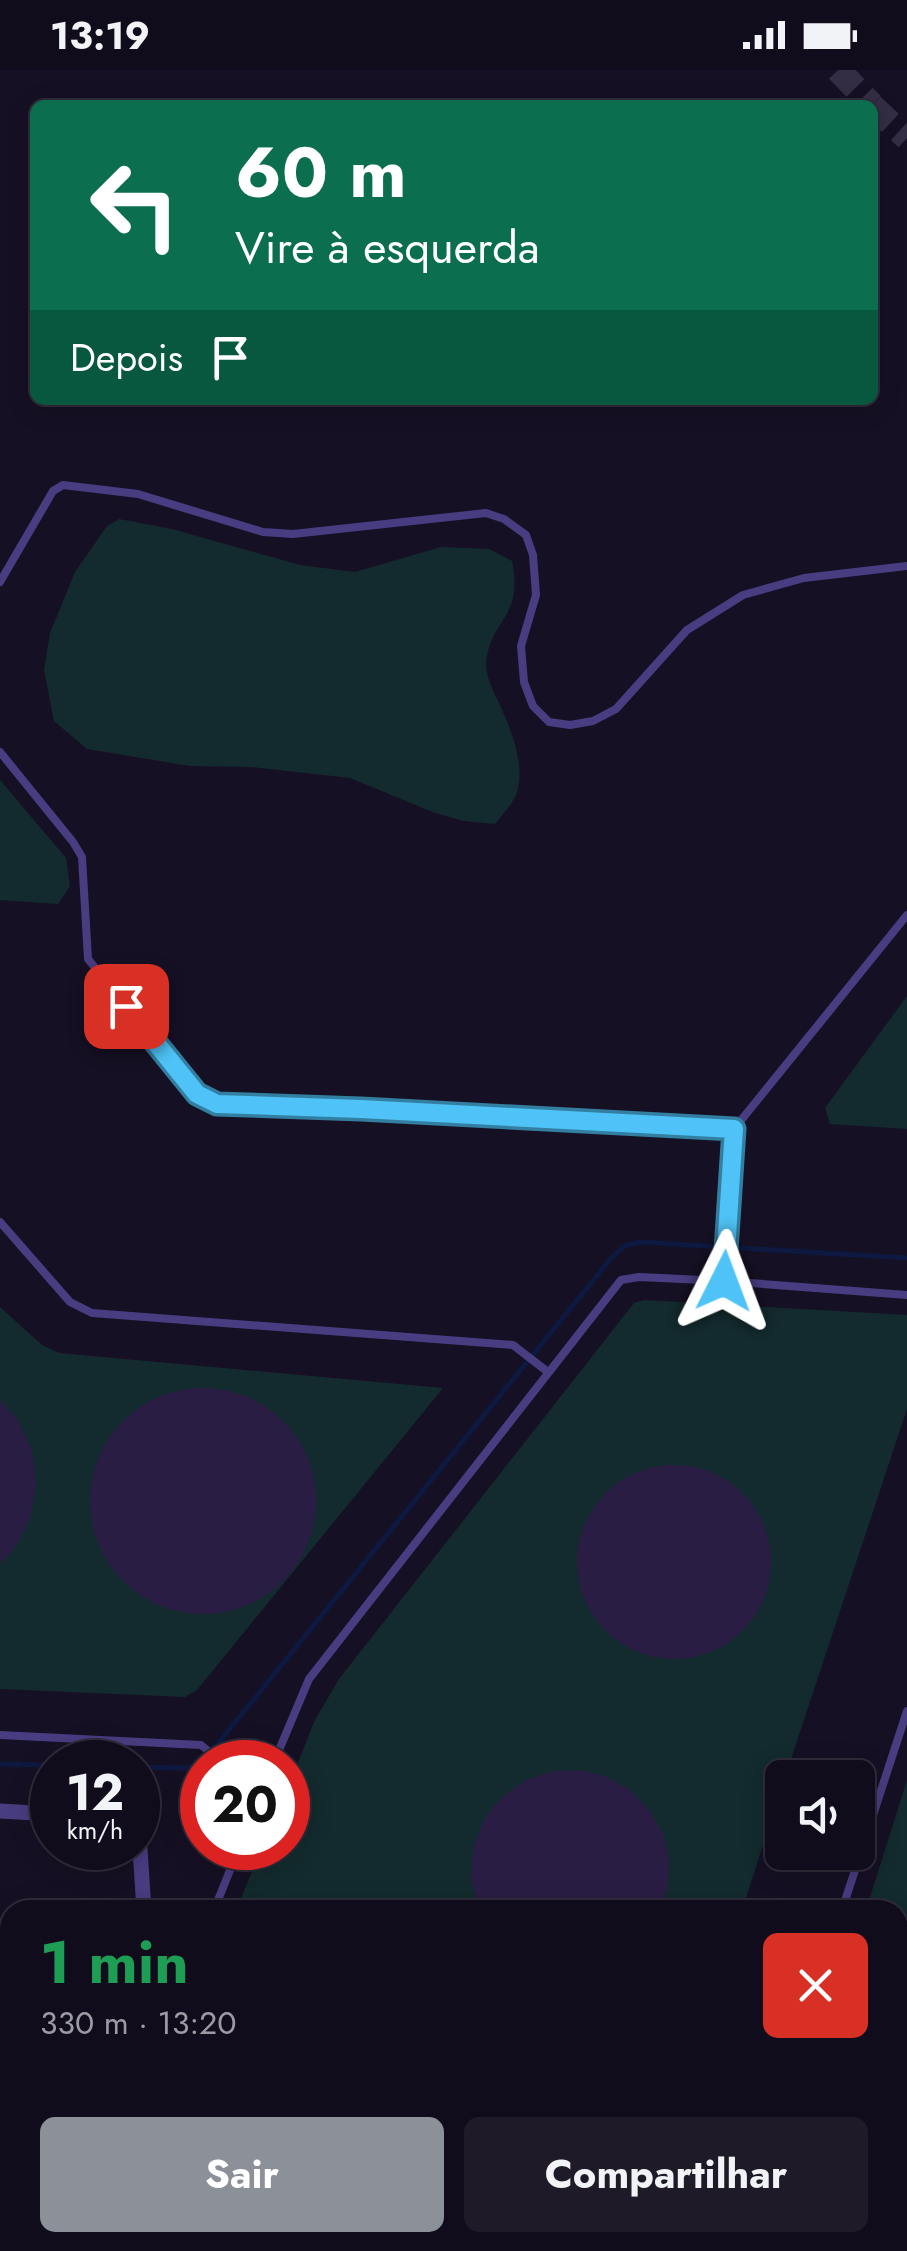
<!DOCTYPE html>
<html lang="pt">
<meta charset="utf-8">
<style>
body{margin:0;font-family:Jost,sans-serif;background:#1e1a28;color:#f1f3f6;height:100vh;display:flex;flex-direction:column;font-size:38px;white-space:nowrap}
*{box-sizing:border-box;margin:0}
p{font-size:32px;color:#9c9ba3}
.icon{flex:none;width:55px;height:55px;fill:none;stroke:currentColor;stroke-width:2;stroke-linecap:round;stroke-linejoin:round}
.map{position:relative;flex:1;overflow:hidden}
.panel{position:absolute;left:0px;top:1830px;width:908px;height:352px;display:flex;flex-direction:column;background:#100c1b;border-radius:30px 30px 0 0;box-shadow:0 5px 25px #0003,0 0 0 2px #302c3a}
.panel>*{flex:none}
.hud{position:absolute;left:30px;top:30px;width:848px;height:305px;border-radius:15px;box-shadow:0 5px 25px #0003,0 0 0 2px #302c3a;background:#0b6e4f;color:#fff;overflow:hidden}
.buttons{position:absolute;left:765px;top:1690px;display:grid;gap:20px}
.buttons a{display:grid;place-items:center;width:110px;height:110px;border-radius:15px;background:#100c1b;box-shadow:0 5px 25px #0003,0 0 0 2px #302c3a;font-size:50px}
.speed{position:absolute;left:30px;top:1670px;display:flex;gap:20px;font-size:50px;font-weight:700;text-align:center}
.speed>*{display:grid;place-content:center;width:130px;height:130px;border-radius:50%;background:#100c1b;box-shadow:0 5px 25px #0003,0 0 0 2px #302c3a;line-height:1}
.speed small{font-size:25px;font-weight:400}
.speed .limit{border:15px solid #d22;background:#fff;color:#111}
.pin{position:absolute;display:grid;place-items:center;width:85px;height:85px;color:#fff;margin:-42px;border-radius:20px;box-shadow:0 5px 15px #0006}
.me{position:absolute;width:110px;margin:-55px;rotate:3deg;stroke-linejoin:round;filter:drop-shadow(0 0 8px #0008)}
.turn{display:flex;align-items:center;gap:35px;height:210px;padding:0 40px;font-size:45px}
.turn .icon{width:130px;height:130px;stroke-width:2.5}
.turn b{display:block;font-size:70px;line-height:85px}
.then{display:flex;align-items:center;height:95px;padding:0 40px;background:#0003;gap:20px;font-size:38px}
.round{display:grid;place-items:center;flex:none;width:105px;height:105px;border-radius:15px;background:#1e1a28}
.headline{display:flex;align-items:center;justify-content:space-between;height:170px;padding:0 40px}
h1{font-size:60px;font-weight:700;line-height:75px;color:#1e9e55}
.action{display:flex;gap:20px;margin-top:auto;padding:20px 40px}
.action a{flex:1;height:115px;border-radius:15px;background:#8c9099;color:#fff;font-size:40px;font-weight:700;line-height:115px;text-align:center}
.action a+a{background:#1e1a28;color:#f1f3f6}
.status{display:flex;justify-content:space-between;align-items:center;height:70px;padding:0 50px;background:#100c1b;direction:ltr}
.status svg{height:28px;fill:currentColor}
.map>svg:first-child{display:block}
.green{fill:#132b2e}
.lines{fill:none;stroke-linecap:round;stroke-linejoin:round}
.stream{stroke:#0d1941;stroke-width:5}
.building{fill:#2a1d44}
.trunk-tunnel{stroke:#342e45;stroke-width:25;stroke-dasharray:25 12;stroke-linecap:butt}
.service{stroke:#493d81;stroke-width:8}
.minor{stroke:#493d81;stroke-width:15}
.route-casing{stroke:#337fa1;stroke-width:25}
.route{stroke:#4fc3f7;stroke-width:18}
</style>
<div class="status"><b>13:19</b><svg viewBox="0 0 49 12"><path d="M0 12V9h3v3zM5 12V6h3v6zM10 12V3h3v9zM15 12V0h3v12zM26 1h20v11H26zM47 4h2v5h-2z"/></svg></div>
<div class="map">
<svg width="907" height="2181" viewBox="0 0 907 2181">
<rect width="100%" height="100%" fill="#161024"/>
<!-- green -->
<g class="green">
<path d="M119,449L172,459L300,495L355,502L441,477L489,479L512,491C524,549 490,548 486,594C486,605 493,621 498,631C510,657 529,700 514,729C509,738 501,746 495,754L464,751L435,743L350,708L251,697L190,696L87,679L54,651L44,600L50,563L75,502L107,456Z"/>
<polygon points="0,710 66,788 70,816 58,834 0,830"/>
<polygon points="907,926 907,1059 830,1054 825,1038"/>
<polygon points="644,1230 907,1245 907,1339 785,1707 782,1708 782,1717 742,1840 236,1840 262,1778 288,1778 288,1717 315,1650 339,1609 634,1233"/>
<polygon points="0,1237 42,1275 59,1283 443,1318 197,1620 185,1627 0,1619"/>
<polygon points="907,1710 907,2181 757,2181 760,2173 898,2172 898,1840 866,1840"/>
<polygon points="219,2173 632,2173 629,2181 220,2181"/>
</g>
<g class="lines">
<!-- stream -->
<g class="stream">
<polyline points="203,1692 612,1187 626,1175 641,1172 907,1188"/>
<polyline points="0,1694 52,1695"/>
<polyline points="138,1697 186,1698 202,1693"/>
</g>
</g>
<!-- building -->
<g class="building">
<circle cx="203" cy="1431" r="113"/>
<polygon points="0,1330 18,1350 32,1381 36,1415 30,1448 15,1478 0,1493"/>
<circle cx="674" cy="1492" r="97"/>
<polygon points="578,1700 605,1706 630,1720 649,1740 663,1764 669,1791 667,1819 659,1840 479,1840 471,1810 473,1779 484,1749 501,1728 524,1711 550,1702"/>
<polygon points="907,2077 907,2181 893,2181 889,2172 898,2172 898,2091"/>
<polygon points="369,2172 552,2172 548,2181 371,2181"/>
</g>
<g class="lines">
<!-- trunk-tunnel -->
<g class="trunk-tunnel">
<polyline points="838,0 872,35"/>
<polyline points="872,36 907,68"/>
</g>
<!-- service -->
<g class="service">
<polyline points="0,512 53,421 63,415 138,424 263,462 293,464 486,443 504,449 526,465 533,485 536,525 521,576 524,612 533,636 549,652 570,655 593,651 616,639 687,560 743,525 804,508 907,496"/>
<polyline points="0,682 73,772 82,787 88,889 197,1024 217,1035 734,1059 724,1211"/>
<polyline points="734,1059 907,845"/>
<polyline points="0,1152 70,1232 92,1243 513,1275 548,1302"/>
<polyline points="0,1665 201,1675 222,1692"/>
<polyline points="274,1692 309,1609 621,1210 639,1207 724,1211 907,1225"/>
<polyline points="214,1840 239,1778"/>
<polyline points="842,1840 907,1641"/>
<polyline points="199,2172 200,2181"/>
<polyline points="730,2181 733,2172"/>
</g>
<!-- minor -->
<g class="minor">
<polyline points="0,1741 52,1744"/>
<polyline points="138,1749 144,1840"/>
<polyline points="0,2011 10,2012"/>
<polyline points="165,2172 165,2181"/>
</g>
</g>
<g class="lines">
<!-- route casing -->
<g class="route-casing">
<polyline id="route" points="126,936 197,1024 217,1034 361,1039 734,1059 724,1211"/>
</g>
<!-- route -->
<use href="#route" class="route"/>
</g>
</svg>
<div class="buttons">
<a><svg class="icon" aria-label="sound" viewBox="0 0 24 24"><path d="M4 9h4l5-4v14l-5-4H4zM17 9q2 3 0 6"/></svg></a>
</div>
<div class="speed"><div>12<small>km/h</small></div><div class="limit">20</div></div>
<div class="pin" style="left:126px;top:936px;background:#d93025"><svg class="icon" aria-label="arrive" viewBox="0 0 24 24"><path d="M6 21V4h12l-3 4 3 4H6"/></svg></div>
<svg class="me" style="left:724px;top:1211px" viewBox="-20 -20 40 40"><path d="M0-17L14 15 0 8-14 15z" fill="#4fc3f7" stroke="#fff" stroke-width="4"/></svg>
<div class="hud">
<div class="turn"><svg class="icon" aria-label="left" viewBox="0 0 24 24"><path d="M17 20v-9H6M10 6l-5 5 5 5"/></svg><div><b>60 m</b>Vire à esquerda</div></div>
<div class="then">Depois<svg class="icon" aria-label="arrive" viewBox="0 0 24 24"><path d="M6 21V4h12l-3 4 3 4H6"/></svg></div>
</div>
<section class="panel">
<div class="headline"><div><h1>1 min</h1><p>330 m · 13:20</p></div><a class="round" style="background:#d93025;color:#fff"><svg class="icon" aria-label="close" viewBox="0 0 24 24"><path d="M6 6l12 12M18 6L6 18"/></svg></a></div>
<div class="action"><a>Sair</a><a>Compartilhar</a></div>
</section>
</div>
